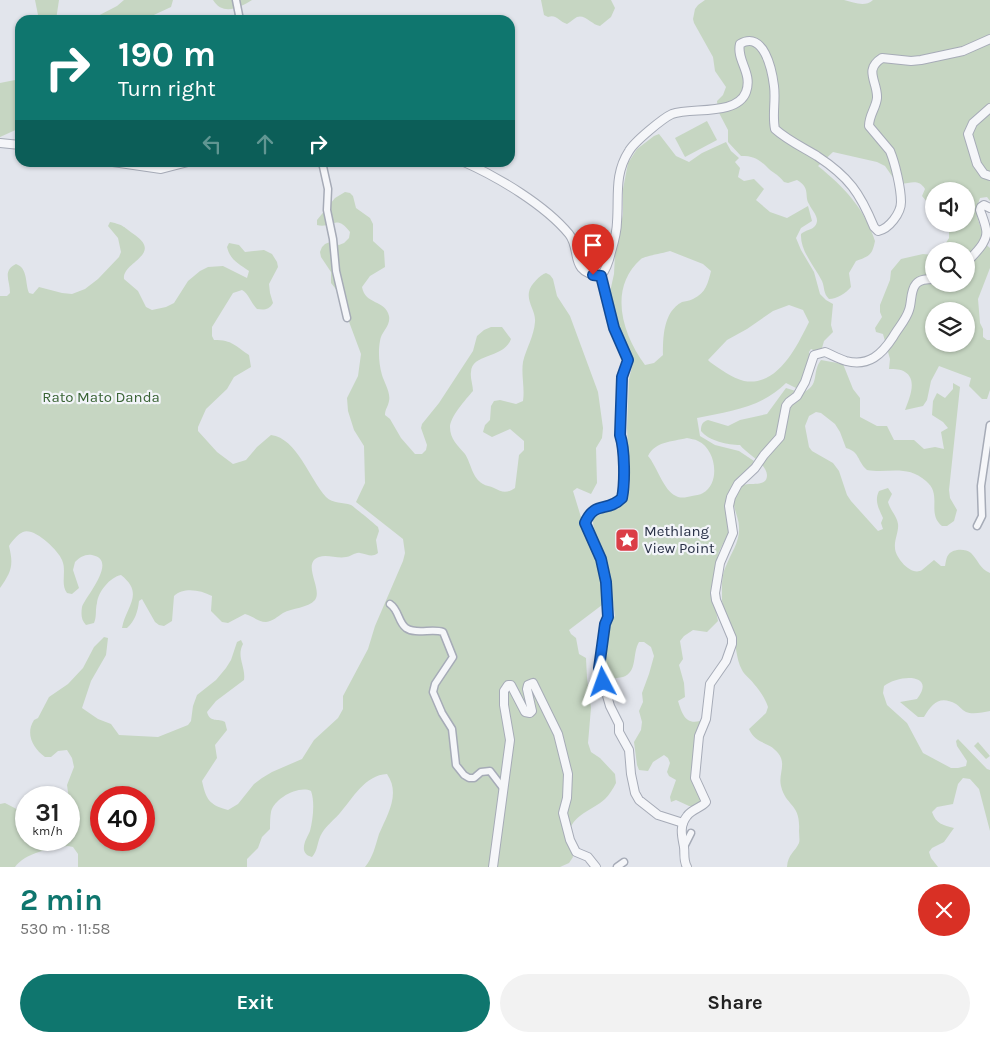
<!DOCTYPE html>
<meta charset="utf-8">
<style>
body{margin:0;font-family:Karla,sans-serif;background:#f2f2f2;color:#222;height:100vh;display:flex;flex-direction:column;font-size:19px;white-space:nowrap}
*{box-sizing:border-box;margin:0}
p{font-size:16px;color:#767676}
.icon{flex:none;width:28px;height:28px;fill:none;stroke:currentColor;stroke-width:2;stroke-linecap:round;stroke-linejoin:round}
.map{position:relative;height:867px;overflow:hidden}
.sheet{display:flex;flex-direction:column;background:#fff;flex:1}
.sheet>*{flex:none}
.banner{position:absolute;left:15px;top:15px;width:500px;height:152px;border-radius:15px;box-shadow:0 1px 4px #0004;background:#0f766e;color:#fff;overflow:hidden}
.buttons{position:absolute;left:925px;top:182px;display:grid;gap:10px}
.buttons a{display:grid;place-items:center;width:50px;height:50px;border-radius:50%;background:#fff;box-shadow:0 1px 4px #0004;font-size:25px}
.speed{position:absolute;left:15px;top:786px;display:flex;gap:10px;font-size:25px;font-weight:700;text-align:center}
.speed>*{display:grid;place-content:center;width:65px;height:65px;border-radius:50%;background:#fff;box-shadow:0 1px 4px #0004;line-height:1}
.speed small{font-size:12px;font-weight:400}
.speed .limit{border:8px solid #d22;background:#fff;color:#111}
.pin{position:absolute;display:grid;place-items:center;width:42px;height:42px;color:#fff;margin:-51px -21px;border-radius:50% 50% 50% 0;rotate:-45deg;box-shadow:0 0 5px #0007}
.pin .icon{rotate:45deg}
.me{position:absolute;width:55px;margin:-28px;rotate:356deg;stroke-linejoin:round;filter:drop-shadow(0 0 4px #0008)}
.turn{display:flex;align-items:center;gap:18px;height:105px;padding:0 20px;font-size:22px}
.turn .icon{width:65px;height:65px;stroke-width:2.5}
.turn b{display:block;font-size:35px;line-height:42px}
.lanes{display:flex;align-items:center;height:48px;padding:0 20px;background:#0003;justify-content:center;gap:25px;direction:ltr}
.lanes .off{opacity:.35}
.round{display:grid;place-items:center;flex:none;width:52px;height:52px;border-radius:26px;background:#f2f2f2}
.summary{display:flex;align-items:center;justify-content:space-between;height:85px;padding:0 20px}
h1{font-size:30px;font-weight:700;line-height:38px;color:#0f766e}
.action{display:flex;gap:10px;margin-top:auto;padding:10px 20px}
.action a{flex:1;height:58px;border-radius:30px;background:#0f766e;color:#fff;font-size:20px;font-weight:700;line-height:58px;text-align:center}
.action a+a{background:#f2f2f2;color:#222}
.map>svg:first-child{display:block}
.green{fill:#c6d6c2;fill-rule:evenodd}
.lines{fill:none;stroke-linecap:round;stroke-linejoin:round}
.minor-casing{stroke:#a6abb7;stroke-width:9}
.tertiary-casing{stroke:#a6abb7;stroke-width:10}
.minor{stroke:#f5f6f9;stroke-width:6}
.tertiary{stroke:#f5f6f9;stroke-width:8}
.route-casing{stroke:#114b97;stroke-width:12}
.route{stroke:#1a73e8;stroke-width:9}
.labels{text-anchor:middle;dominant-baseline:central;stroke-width:4.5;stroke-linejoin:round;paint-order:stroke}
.park-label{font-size:15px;fill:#396334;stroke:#f2f4f9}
.poi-label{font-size:15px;fill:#283046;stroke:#f2f4f9;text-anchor:start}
</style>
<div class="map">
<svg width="990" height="867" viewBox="0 0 990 867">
<rect width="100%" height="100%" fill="#e2e5ec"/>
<!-- green -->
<g class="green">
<polygon points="35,0 59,0 56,20 39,20"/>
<polygon points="124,0 173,0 171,7 143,20 90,20 117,6"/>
<path d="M213,0H252C239,8 223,16 213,0Z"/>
<path d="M541,0H611L615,8L611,17L600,26C592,25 585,14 577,17C573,19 571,22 567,24C559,22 557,14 548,17L544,15Z"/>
<path d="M705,0H844C854,2 864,8 873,0H990V201L987,197L980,198C974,214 978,222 985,236L982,241L990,248V268L978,299L980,323L983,329V337L987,340H990V390L987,399H982L969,386L971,378L939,366L931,381L927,400L923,406L905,410C909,399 918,380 905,372C901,369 895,369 889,369L890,359L883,334L876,332L875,328L882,317L880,312V305L890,280L891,271L901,259L923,254L934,255V284H966V251H941L949,238V224H966V191H934V210L922,196L925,189C919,179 911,183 901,184L894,179L885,166L877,162L833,152L818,166C845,188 864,208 875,241C872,256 869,256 856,261L849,273L851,287C846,293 837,299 829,299C823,293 825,288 822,281C815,267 800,251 801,234C805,230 812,230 815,226C821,218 812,211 809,204C804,196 811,188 797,180L788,183L784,182C777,173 772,173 766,166C757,158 753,156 741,156L728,142V130L718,111L717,101L723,95L726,87L715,71L713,57L694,23L693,19L695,9L698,5ZM934,311H966V344H934Z"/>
<polygon points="20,79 20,128 0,137 0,83"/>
<polygon points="707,121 717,140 685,157 675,138"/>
<path d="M659,134L676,156L689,162L702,153L726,142L731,151L739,158L735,162L740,168L738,177L744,181L754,179L764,189L756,200L770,212L787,218L808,206L812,221L801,228L796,238L801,250L814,272L820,294L826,300L833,304L831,325L833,332L824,341L822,348L818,352L811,349L809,352C809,363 806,382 796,388L786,383C761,408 730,411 697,418L700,436L715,445L739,451L754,461C748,476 735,477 730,490C725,500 731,513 730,524C730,535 723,542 719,552C712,573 713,599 718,621L707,632L693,630L684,636L680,641L683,659L679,665L684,683L685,697L678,701C682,713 685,725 700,721L701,724L697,729C695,746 690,764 693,781C695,792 702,793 702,806H689L676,800L671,802L670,797L676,780L669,776L667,772L670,763L668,758L664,755L653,762L648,771L639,770L637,765L634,742L641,730L642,722L639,711L643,702L642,693L649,674L654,656L651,647L644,642H639C632,653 638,672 623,677C619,678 615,678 611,679L607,685C603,670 601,655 605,640C607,633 609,628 610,621L615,616C612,596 610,575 604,554C601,541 592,533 593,518L603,513L618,509L626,501L630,486L627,428L629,379L633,363L630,352L617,325L610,292L614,274L615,254L623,214V189L628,163L637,149L654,136ZM670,251L703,264L711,271C708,283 706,293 693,299C689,301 685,301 682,302C663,312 663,338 663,355L654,363L645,365C622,334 608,288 641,259C645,256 664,253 670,251ZM789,305L803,310L809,322C797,346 778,387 744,381C732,378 720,369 710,362L708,360L727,340L747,329L773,311ZM687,438C690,439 695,439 698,441C716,449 721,483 703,493C700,495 695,495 692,496C687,497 681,499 676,496C663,490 657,466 648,456C656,441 671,442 687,438Z"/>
<path d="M345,192L350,193L353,196L356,208L370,218L373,224V241L384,251L385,267L370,276L362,287C365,305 386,300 389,316C391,326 381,332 380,341C378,351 379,365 382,375C384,382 391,393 389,401C388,407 385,409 385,415L390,419L401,438L415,454H422L426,450L427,445L421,428L422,424L439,403L473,351L477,336L484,330L491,327H502L511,339C504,359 472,353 471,372C470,378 473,385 473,391C466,399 450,417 450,427C450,439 458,446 465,454C471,463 472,478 483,484C486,486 490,486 494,488C502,492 506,494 515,488L519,455L524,450V441L510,429L492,437L483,432L485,425L490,420L491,406L494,401L500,400L516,404L523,401C525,388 521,375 523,362C526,349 534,336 535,322C536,311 527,303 529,292C530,285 540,275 546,273L550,275L553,279L557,296L570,316L598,392L603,428L602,438L596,448L597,483L591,494L577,488L573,491L584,527L599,561L606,600L602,605L569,630L571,634L576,638L579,654L586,658L587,678L591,708L588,743L591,752L600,758L615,774L616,783C613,789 609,795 605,799C593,810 571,815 569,834C568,841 571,849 573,857L569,863L560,867H365C373,857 375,847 379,834C387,815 401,794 387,774C365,775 353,798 340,813C335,819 327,825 322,833C317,841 318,851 312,857C308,856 305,854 304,850C303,843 308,836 310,831C313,819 315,802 311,791C298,785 274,799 271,812C270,817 270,824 270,829L262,837L258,848L247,859V867H78V854L73,847L68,846C51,848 25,853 15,867H0V804L5,803L26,814V840H69V799L67,785L74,767L72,758L67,750L58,751L51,757H45C33,748 25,734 34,720L38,718L49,697L68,684L83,668L94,647L104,637L108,638L106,655L91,681L82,708L98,719L111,724L119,735L158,737L188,725L191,721L193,706L197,695L216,680L226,668L231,660L237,642L241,640L243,644C236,657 246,667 244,680L216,701L207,712C210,723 218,718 225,722L227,730L215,745L217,758L202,781C206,799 209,805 228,810L238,804L254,784L262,778L272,772L302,759L314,740L338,718L343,709V696L368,649L375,626L403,561L405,553L403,539L356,502L365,483L364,446L354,430L348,411L347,398L358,376L361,354L345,311L343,298L331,283V272L321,257L320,252L322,247L325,244L330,242L339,245L344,243L349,238L350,232C336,213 332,229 317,225V220L335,198ZM101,798H144V840H101Z"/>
<path d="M110,222C125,225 123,227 135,235C163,255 122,262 124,279L138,291L146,307L152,310L166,307L174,303L188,281L200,271L208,267L223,266L247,278L249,271C239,264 230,260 227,247L229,243L239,245L245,252L264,250L272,254L277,262L278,267L269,284L270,293L273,303C269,310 264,310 257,309C251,303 249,294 242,290L233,293L212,327V336L214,340C233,340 235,346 249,355L251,367L234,377L227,389L206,409L198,427V431L217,452L233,464L246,460L257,447L271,435C297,438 310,480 326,497C333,504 343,502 351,505C353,506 376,525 378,527L379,531L376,540L378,553C371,558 368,554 360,553C355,552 351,557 346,557C338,559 327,554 319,557C301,563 323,589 315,600C308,608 292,608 283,613C277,617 273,621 266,622C258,622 253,616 245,614L228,623L222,622L211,611L212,596C200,590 184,587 174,596L172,621L164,626L159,625L155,622L142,599L139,601C138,611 135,621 127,628H122C126,606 145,594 121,575C110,577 98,592 97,603C95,611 97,616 94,623L86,625C81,620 81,614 82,607C85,597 119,560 92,555C85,554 80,557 75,562L73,570L79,588L72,594L67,593C60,584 67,571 62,560C58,550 34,527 23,532C18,534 12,541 9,546C14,566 11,572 0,588V296H7L10,293C10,280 2,271 16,264C28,268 25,283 29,293L33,294L39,287L62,293L72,294L85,289L98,279L119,257L121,252L118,238L108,226Z"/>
<path d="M821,360L843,364L853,389L860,398V417L877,426H887L894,440H914L924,449L935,447L944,449L941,432L948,428L943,422L932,415L933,401L937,393L945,398L953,389V383L960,387L949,490L950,498L957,510L954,521L947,526H942C926,513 943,495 926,481C906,464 888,474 867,470C857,461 860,452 846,448L840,432L835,424L821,413L816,412L809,416L805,426L809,447L812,451L833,463L839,471L847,495L851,501L878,531L883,529L881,523L883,518C879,509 874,501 879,491L888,488L892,494L888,502C890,510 897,516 898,524C899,531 894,540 895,548C895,557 911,577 922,570C926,567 930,563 934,560L941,566H945C946,562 946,557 949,554C953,549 965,548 971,553C978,560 980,569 990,573V711C983,712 973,715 966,712C962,710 959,706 956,704C940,695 932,703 924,717H918L900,702L917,699C937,673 899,674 884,686L883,693L887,705L907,723L923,753L951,768H958L966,766L967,761L957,746L956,741L958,739L987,769L990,770V831L979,789L970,779L963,778L958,784L953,804L937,807L932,812C936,824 943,825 954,828L944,842L932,848L929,852L931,858L938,867H787C788,854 795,852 799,843C800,840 799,835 799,831C801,803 786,807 781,786C778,774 787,764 778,753C769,741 756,745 749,729L766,713L768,707C765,698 760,691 754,684C751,679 744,675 742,670C736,659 736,644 733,633C729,622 723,612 722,600C722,589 721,576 726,566C731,553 740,542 739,527C739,515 729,504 736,490C742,478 767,491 767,475C766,463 747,454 740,445C728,445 709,441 701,431C701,425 702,422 708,420L728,426L740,420L767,414L786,388L802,393C821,385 811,373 821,360Z"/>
<polygon points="978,742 990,756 986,759 974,746"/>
</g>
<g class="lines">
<!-- minor casing -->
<g class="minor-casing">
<g id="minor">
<polyline points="236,0 240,20"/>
<polyline points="322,162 328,189 327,210 333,239 336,271 347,318"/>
<polyline points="977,526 982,516 981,486 990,425"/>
<path d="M390,604C399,610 398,622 406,628C416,635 432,628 443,632L453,657L435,684L433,692L442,713L452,729L456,765L464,775L469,778H474L481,772L490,771L503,788"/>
<polyline points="684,847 691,833"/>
<polyline points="617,867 624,862"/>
</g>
</g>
<!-- tertiary casing -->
<g class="tertiary-casing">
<g id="tertiary">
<polyline points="990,108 973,123 968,134 977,164 984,174 990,176"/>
<polyline points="0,143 20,145"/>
<polyline points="113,162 161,169 188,162"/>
<path d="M464,162C498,177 545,205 569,234C582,250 568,273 601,276"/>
<path d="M966,263C974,254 989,242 986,229C985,223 982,216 980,210L981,207L984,205L990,208"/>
<path d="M601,276C607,268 609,261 611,252C614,242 617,232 617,222C619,196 614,174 629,151C634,142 663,118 672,114C692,107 737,116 746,92C753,73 736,60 740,44C764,30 772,70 774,86C776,101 772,115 775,129C787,140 804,148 817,156C849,177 860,193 874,227L878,231C889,229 901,213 901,202C901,188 895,163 890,151L869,126C869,115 876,108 877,98C878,82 863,70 882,58L911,61L921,60L963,51L990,39"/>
<path d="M601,276L614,328L628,360L622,377L620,435C625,450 625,483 622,498C607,513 595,500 585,523L601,559L606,582L608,617L605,625L599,668L610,706L619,724V732L629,750L631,774L635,793L639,800L658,815L683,823"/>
<polyline points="493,867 510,740 504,705 504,691 508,685 511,685 525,712 530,713 532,711 527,689 528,685 533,683 558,734 568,774 567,798 563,813 570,840 576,852 588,857 596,867"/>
<path d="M687,867C683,860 685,854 684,847C682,836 679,826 687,816C692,809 701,808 706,802L695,778L699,736L706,719L710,684L726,661L732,644V638L716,600L715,593L720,563L733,533L729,506L731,497L738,484L755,468L764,455L780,437L786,406L789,402L797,396L805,382L814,355L825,352C832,355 839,359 846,361C869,367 882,354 893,337C898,328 906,320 909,310C912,302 910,291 916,284C920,279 927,279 934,279"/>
</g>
</g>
<!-- minor -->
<use href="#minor" class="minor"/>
<!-- tertiary -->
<use href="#tertiary" class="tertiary"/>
</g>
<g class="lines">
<!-- route casing -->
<g class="route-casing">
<path id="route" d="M593,275L601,276L614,328L628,360L622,377L620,435C625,450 625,483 622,498C607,513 595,500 585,523L601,559L606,582L608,617L605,624L599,668L603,682"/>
</g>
<!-- route -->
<use href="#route" class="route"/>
</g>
<!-- icons -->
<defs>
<g id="sight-square" transform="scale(1.25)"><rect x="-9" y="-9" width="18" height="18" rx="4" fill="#db3d46" stroke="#f2f4f9"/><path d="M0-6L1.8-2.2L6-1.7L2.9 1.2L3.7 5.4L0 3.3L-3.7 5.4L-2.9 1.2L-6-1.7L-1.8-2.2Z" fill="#fff"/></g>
</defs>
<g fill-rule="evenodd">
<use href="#sight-square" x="627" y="540"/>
</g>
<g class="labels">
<!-- park labels -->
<g class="park-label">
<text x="101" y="397">Rato Mato Danda</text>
</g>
<!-- poi labels -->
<g class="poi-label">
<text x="644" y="531">Methlang<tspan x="644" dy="17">View Point</tspan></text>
</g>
</g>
</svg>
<div class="buttons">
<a><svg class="icon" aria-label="sound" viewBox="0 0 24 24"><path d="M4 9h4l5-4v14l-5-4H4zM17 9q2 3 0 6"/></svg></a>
<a><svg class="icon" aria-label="search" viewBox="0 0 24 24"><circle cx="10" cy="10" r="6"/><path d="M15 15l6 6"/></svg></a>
<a><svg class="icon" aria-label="layers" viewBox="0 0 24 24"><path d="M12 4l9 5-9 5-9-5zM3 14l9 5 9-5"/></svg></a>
</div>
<div class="speed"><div>31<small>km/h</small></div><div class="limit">40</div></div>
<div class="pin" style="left:593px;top:275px;background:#d93025"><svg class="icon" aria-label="arrive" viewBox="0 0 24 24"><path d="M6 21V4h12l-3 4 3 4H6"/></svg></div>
<svg class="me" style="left:603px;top:682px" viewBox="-20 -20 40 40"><path d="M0-17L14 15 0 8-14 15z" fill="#1a73e8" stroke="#fff" stroke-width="4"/></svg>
<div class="banner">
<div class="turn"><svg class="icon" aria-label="right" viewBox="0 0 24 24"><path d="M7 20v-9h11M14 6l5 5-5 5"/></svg><div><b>190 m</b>Turn right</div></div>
<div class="lanes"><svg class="icon off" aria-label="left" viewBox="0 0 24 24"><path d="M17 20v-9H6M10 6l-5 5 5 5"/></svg><svg class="icon off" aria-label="ahead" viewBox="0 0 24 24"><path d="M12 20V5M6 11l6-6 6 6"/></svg><svg class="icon" aria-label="right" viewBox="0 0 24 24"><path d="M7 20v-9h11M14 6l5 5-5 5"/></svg></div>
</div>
</div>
<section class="sheet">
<div class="summary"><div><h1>2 min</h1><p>530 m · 11:58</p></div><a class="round" style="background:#d93025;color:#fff"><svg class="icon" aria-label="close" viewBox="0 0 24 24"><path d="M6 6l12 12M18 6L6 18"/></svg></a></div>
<div class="action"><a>Exit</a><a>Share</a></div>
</section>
